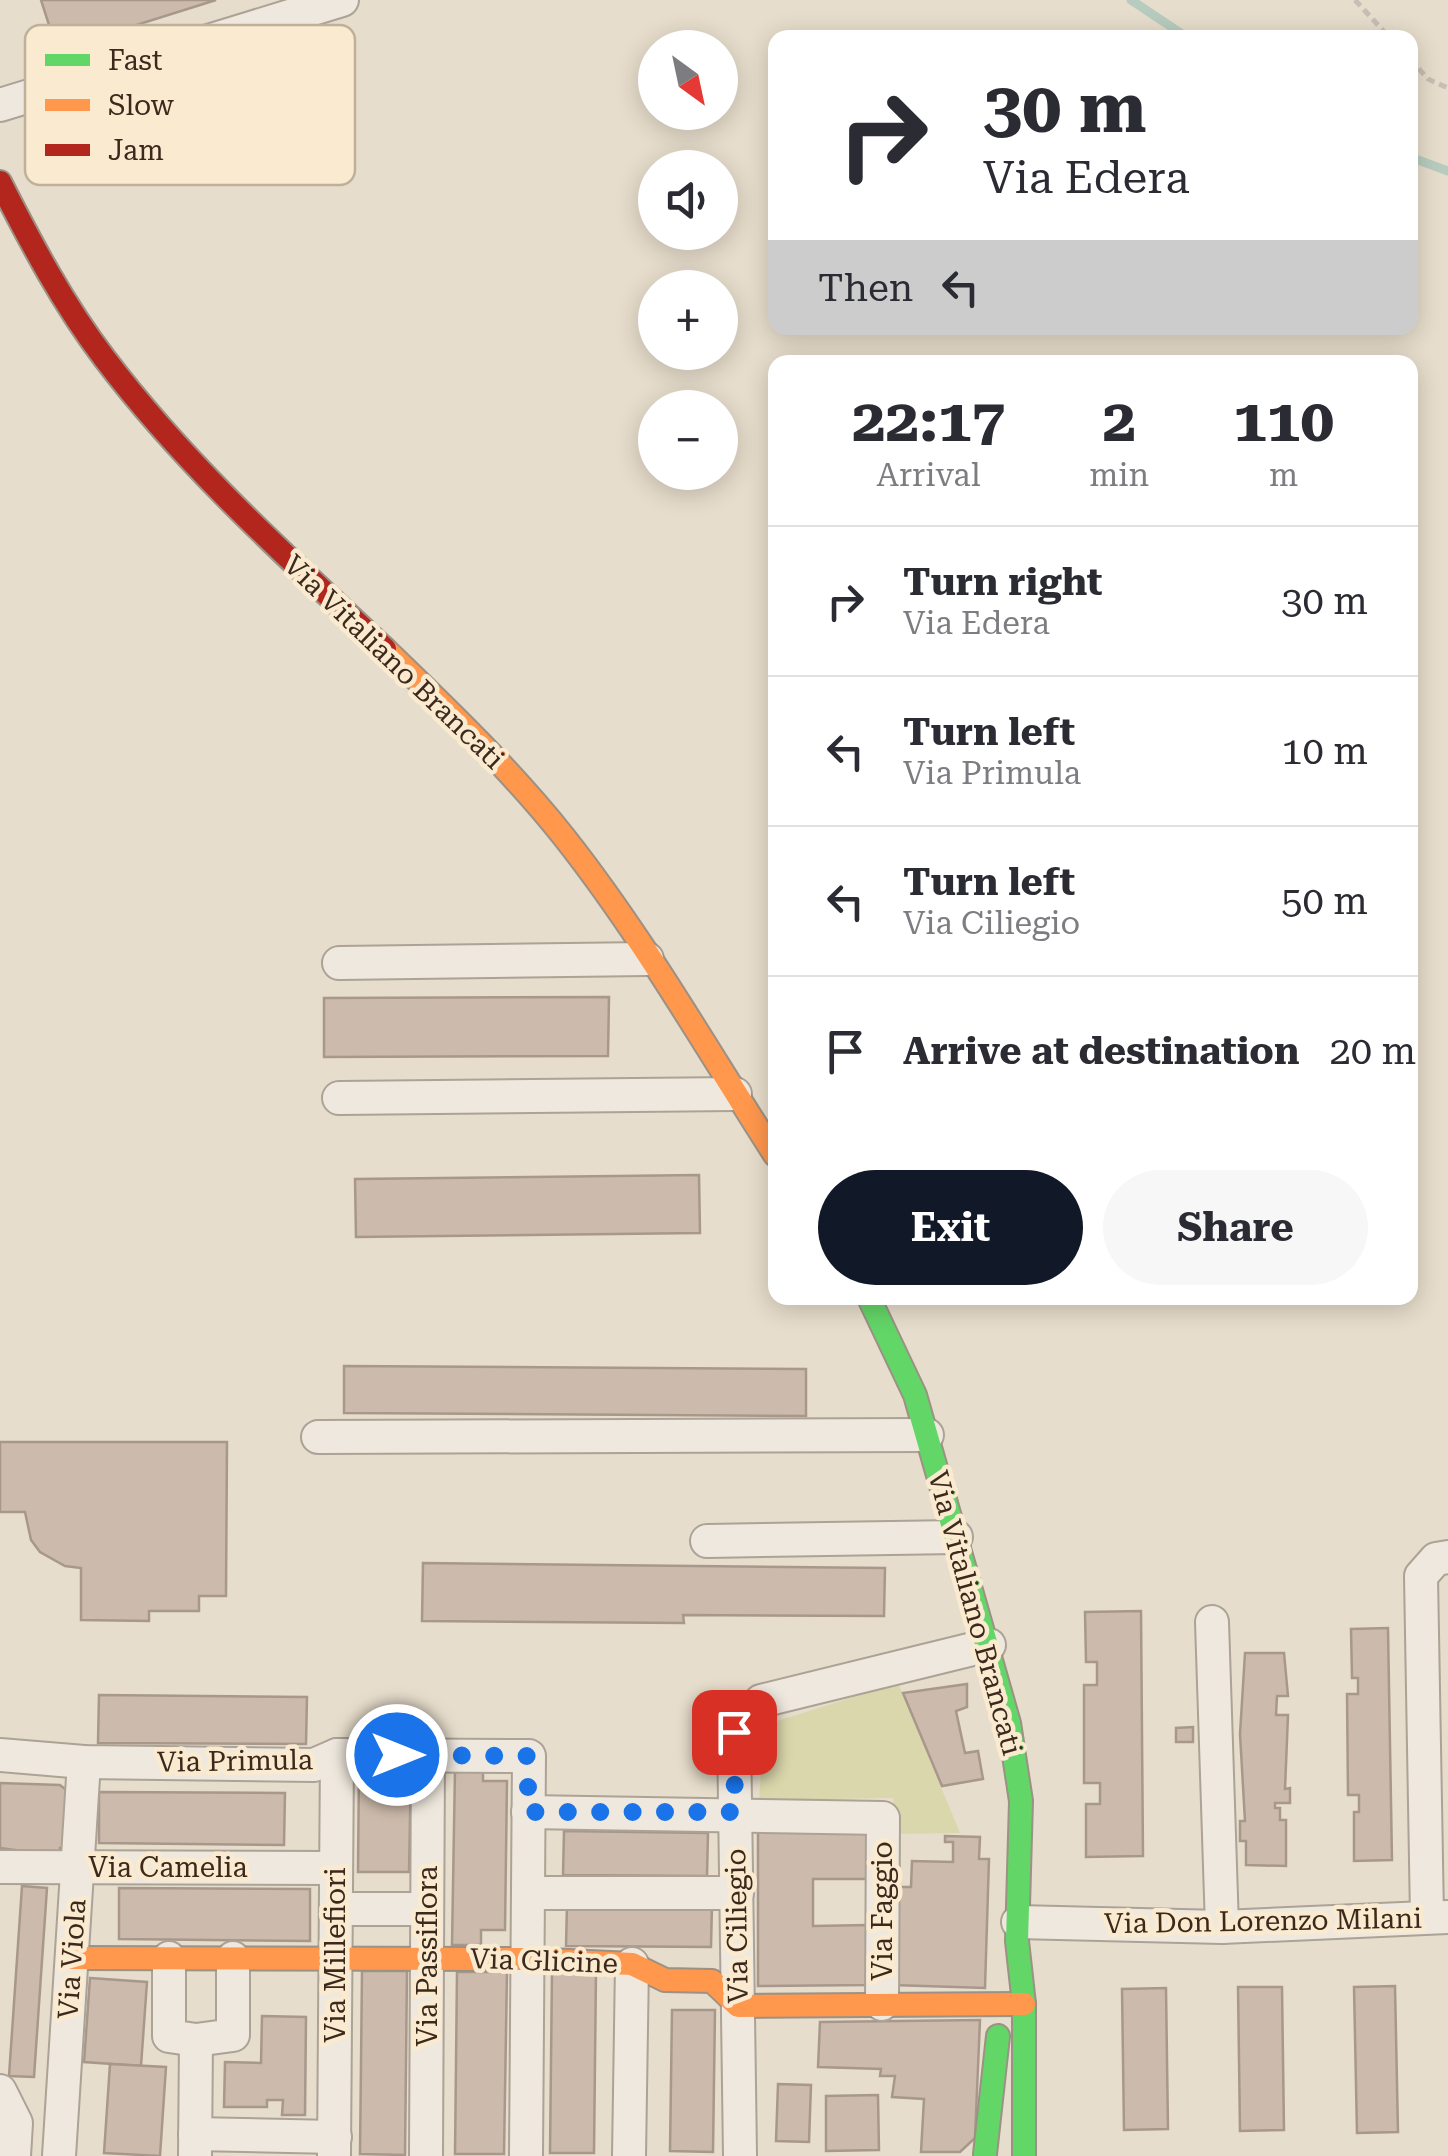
<!DOCTYPE html>
<meta charset="utf-8">
<style>
body{margin:0;font-family:"Roboto Serif",serif;background:#f7f7f7;color:#2b2b33;height:100vh;display:flex;flex-direction:column;font-size:38px;white-space:nowrap}
*{box-sizing:border-box;margin:0}
p{font-size:32px;color:#7c7c81}
.icon{flex:none;width:55px;height:55px;fill:none;stroke:currentColor;stroke-width:2;stroke-linecap:round;stroke-linejoin:round}
.map{position:relative;flex:1;overflow:hidden}
.sheet{position:absolute;left:768px;top:355px;width:650px;height:950px;display:flex;flex-direction:column;background:#fff;border-radius:20px;box-shadow:0 5px 25px #0003}
.sheet>*{flex:none}
.hud{position:absolute;left:768px;top:30px;width:650px;height:305px;border-radius:20px;box-shadow:0 5px 25px #0003;background:#fff;color:#2b2b33;overflow:hidden}
.needle{width:65px;rotate:147deg}
.buttons{position:absolute;left:638px;top:30px;display:grid;gap:20px}
.buttons a{display:grid;place-items:center;width:100px;height:100px;border-radius:50%;background:#fff;box-shadow:0 5px 25px #0003;font-size:50px}
.pin{position:absolute;display:grid;place-items:center;width:85px;height:85px;color:#fff;margin:-42px;border-radius:20px;box-shadow:0 5px 15px #0006}
.me{position:absolute;width:110px;margin:-55px;rotate:90deg;stroke-linejoin:round;filter:drop-shadow(0 0 8px #0008)}
.turn{display:flex;align-items:center;gap:35px;height:210px;padding:0 50px;font-size:45px}
.turn .icon{width:130px;height:130px;stroke-width:2.5}
.turn b{display:block;font-size:70px;line-height:85px}
.then{display:flex;align-items:center;height:95px;padding:0 50px;background:#0003;gap:20px;font-size:38px}
.eta{display:flex;justify-content:space-evenly;align-items:center;height:170px;text-align:center}
.eta b{font-size:60px;font-weight:700;line-height:70px}
.action{display:flex;gap:20px;margin-top:auto;padding:20px 50px}
.action a{flex:1;height:115px;border-radius:60px;background:#111827;color:#fff;font-size:40px;font-weight:700;line-height:115px;text-align:center}
.action a+a{background:#f7f7f7;color:#2b2b33}
ul{padding:0;list-style:none}
li{display:flex;align-items:center;gap:30px;height:150px;padding:0 50px;border-top:2px solid #e1e1e2}
li div{flex:1}
li b{display:block;font-size:38px}
li em{font-style:normal}
.map>svg:first-child{display:block}
.green{fill:#dad7ac}
.lines{fill:none;stroke-linecap:round;stroke-linejoin:round}
.stream{stroke:#b7ccbe;stroke-width:9}
.building{fill:#ccbaac;stroke:#a7988b;stroke-width:2.5}
.street-casing{stroke:#aca295;stroke-width:36}
.fast-casing{stroke:#9c9185;stroke-width:26}
.slow-casing{stroke:#9c9185;stroke-width:26}
.jam-casing{stroke:#9c9185;stroke-width:26}
.path{stroke:#c7bfb5;stroke-width:5;stroke-dasharray:8 5;stroke-linecap:butt}
.street{stroke:#efe8de;stroke-width:32}
.fast{stroke:#63d668;stroke-width:22}
.slow{stroke:#ff974d;stroke-width:22}
.jam{stroke:#b3261e;stroke-width:22}
.route{stroke:#1a73e8;stroke-width:18;stroke-dasharray:0 32.4}
.labels{text-anchor:middle;dominant-baseline:central;stroke-width:9;stroke-linejoin:round;paint-order:stroke}
.street-label{font-size:28px;fill:#3c291c;stroke:#f9ead0}
.key{fill:#f9ead0;stroke:#c0b09a;stroke-width:2.5}
.key-label{font-size:28px;fill:#3c291c}
</style>
<div class="map">
<svg width="1448" height="2156" viewBox="0 0 1448 2156">
<rect width="100%" height="100%" fill="#e7ddcc"/>
<!-- green -->
<polygon class="green" points="898,1683 960,1833 895,1834 893,1798 759,1800 764,1731 777,1721"/>
<g class="lines">
<!-- stream -->
<g class="stream">
<polyline points="1131,0 1188,38"/>
<polyline points="1410,157 1448,171"/>
</g>
</g>
<!-- building -->
<g class="building">
<polygon points="41,0 216,0 57,50"/>
<polygon points="609,997 608,1056 324,1057 324,998"/>
<polygon points="699,1175 700,1233 356,1237 355,1179"/>
<polygon points="344,1366 806,1369 806,1416 344,1413"/>
<polygon points="0,1442 227,1442 226,1596 199,1596 199,1611 149,1611 149,1621 81,1620 81,1568 65,1566 40,1552 31,1540 25,1512 0,1512"/>
<polygon points="423,1563 885,1568 884,1616 683,1615 684,1623 422,1621"/>
<polygon points="1141,1611 1143,1856 1086,1857 1086,1804 1100,1804 1100,1783 1084,1783 1084,1685 1097,1685 1097,1662 1086,1662 1085,1612"/>
<polygon points="1388,1628 1392,1860 1354,1861 1354,1812 1359,1812 1359,1795 1348,1795 1347,1694 1358,1694 1358,1678 1352,1678 1351,1629"/>
<polygon points="1245,1653 1284,1653 1288,1696 1277,1696 1276,1715 1288,1715 1285,1789 1290,1788 1290,1803 1275,1803 1275,1808 1280,1808 1280,1820 1286,1820 1286,1866 1246,1865 1246,1841 1240,1841 1240,1821 1245,1821 1240,1734"/>
<polygon points="967,1684 967,1707 956,1711 965,1753 978,1751 983,1779 942,1786 903,1693"/>
<polygon points="99,1695 307,1697 306,1744 98,1743"/>
<polygon points="1193,1727 1193,1742 1176,1742 1176,1728"/>
<polygon points="359,1767 411,1768 409,1872 358,1872"/>
<polygon points="455,1769 483,1769 483,1781 507,1781 505,1930 481,1930 481,1945 452,1945"/>
<polygon points="0,1783 60,1785 70,1793 67,1848 60,1848 60,1856 0,1848"/>
<polygon points="99,1792 285,1793 284,1845 99,1843"/>
<polygon points="868,1829 868,1879 813,1879 813,1926 868,1925 868,1985 758,1986 758,1830"/>
<polygon points="564,1831 708,1833 707,1876 563,1875"/>
<polygon points="945,1836 980,1837 979,1859 989,1859 985,1988 893,1985 892,1887 911,1887 912,1861 953,1862 953,1842 945,1842"/>
<polygon points="22,1886 47,1888 34,2077 9,2076"/>
<polygon points="119,1888 310,1889 310,1941 119,1939"/>
<polygon points="567,1904 712,1905 711,1947 566,1946"/>
<polygon points="362,1971 407,1971 405,2155 360,2154"/>
<polygon points="552,1971 596,1971 594,2153 550,2153"/>
<polygon points="457,1972 507,1972 504,2154 455,2154"/>
<polygon points="90,1978 147,1982 141,2066 84,2062"/>
<polygon points="1395,1986 1398,2132 1357,2133 1354,1987"/>
<polygon points="1238,1987 1282,1987 1284,2130 1240,2131"/>
<polygon points="1166,1988 1168,2129 1124,2130 1122,1989"/>
<polygon points="672,2010 715,2010 713,2152 670,2151"/>
<polygon points="262,2016 306,2017 305,2115 282,2115 283,2100 267,2100 267,2107 224,2107 225,2062 261,2063"/>
<polygon points="980,2020 975,2138 960,2152 921,2152 924,2099 892,2097 895,2076 880,2076 881,2069 818,2067 820,2022"/>
<polygon points="110,2064 166,2067 160,2156 104,2153"/>
<polygon points="778,2084 811,2085 809,2142 776,2141"/>
<polygon points="878,2095 879,2150 826,2151 826,2096"/>
</g>
<g class="lines">
<!-- street casing -->
<g class="street-casing">
<g id="street">
<polyline points="0,105 342,0"/>
<polyline points="339,963 647,959"/>
<polyline points="339,1098 735,1094"/>
<polyline points="318,1437 927,1435"/>
<polyline points="707,1541 956,1537"/>
<polyline points="1212,1622 1222,1927"/>
<polyline points="0,1755 84,1762 314,1765 337,1755 529,1756 526,2156"/>
<polyline points="528,1812 883,1818 882,2004"/>
<polyline points="0,1867 336,1868"/>
<polyline points="528,1893 737,1893"/>
<polyline points="336,1909 427,1909"/>
<polyline points="1427,1917 1421,1576 1436,1559 1448,1557"/>
<polyline points="1018,1922 1222,1927 1448,1917"/>
<polyline points="169,1958 169,2036 196,2040 233,2035 233,1958"/>
<polyline points="0,2091 16,2123 14,2156"/>
<polyline points="195,2134 335,2137"/>
<polyline points="59,2156 84,1762"/>
<polyline points="195,2156 196,2040"/>
<polyline points="334,2156 337,1755"/>
<polyline points="426,2156 428,1756"/>
<polyline points="629,2156 632,1964"/>
<polyline points="740,2156 734,1732 761,1701 989,1645"/>
</g>
</g>
<!-- fast casing -->
<g class="fast-casing">
<g id="fast">
<polyline points="869,1298 915,1395 1009,1723 1021,1801 1017,1941 1024,2004 1024,2156"/>
<polyline points="985,2154 998,2036"/>
</g>
</g>
<!-- slow casing -->
<g class="slow-casing">
<g id="slow">
<path d="M385,649C447,709 510,769 564,837C643,937 706,1048 775,1155"/>
<polyline points="72,1958 527,1959 632,1964 665,1980 712,1981 738,2006 1024,2004"/>
</g>
</g>
<!-- jam casing -->
<g class="jam-casing">
<path id="jam" d="M0,182C31,243 63,304 105,359C186,466 287,557 385,649"/>
</g>
<!-- path -->
<g class="path">
<polyline points="1355,0 1390,38"/>
<polyline points="1410,59 1428,79 1448,88"/>
</g>
<!-- street -->
<use href="#street" class="street"/>
<!-- fast -->
<use href="#fast" class="fast"/>
<!-- slow -->
<use href="#slow" class="slow"/>
<!-- jam -->
<use href="#jam" class="jam"/>
</g>
<g class="lines">
<!-- route -->
<polyline class="route" points="397,1755 528,1756 528,1812 735,1812 734,1732"/>
</g>
<g class="labels">
<!-- street labels -->
<g class="street-label">
<text transform="translate(394 662) rotate(44)">Via Vitaliano Brancati</text>
<text transform="translate(975 1613) rotate(75)">Via Vitaliano Brancati</text>
<text transform="translate(235 1761) rotate(-1)">Via Primula</text>
<text x="168" y="1867">Via Camelia</text>
<text transform="translate(882 1911) rotate(-90)">Via Faggio</text>
<text transform="translate(1263 1921) rotate(-1)">Via Don Lorenzo Milani</text>
<text transform="translate(737 1926) rotate(-91)">Via Ciliegio</text>
<text transform="translate(335 1955) rotate(-90)">Via Millefiori</text>
<text transform="translate(427 1956) rotate(-90)">Via Passiflora</text>
<text transform="translate(72 1959) rotate(-86)">Via Viola</text>
<text transform="translate(544 1961) rotate(2)">Via Glicine</text>
</g>
</g>
<!-- legend -->
<rect x="25" y="25" width="330" height="160" rx="15" class="key"/>
<rect x="45" y="54" width="45" height="12" fill="#63d668"/>
<rect x="45" y="99" width="45" height="12" fill="#ff974d"/>
<rect x="45" y="144" width="45" height="12" fill="#b3261e"/>
<g class="key-label">
<text x="108" y="70">Fast</text>
<text x="108" y="115">Slow</text>
<text x="108" y="160">Jam</text>
</g>
</svg>
<div class="buttons">
<a><svg class="needle" viewBox="-14 -14 28 28"><path d="M0-13l5 13h-10z" fill="#e53935"/><path d="M0 13l5-13h-10z" fill="#7c7c81"/></svg></a>
<a><svg class="icon" aria-label="sound" viewBox="0 0 24 24"><path d="M4 9h4l5-4v14l-5-4H4zM17 9q2 3 0 6"/></svg></a>
<a>+</a>
<a>−</a>
</div>
<div class="pin" style="left:734px;top:1732px;background:#d93025"><svg class="icon" aria-label="arrive" viewBox="0 0 24 24"><path d="M6 21V4h12l-3 4 3 4H6"/></svg></div>
<svg class="me" style="left:397px;top:1755px" viewBox="-20 -20 40 40"><circle r="17" fill="#1a73e8" stroke="#fff" stroke-width="3"/><path d="M0-11L8 9 0 5-8 9z" fill="#fff"/></svg>
<div class="hud">
<div class="turn"><svg class="icon" aria-label="right" viewBox="0 0 24 24"><path d="M7 20v-9h11M14 6l5 5-5 5"/></svg><div><b>30 m</b>Via Edera</div></div>
<div class="then">Then<svg class="icon" aria-label="left" viewBox="0 0 24 24"><path d="M17 20v-9H6M10 6l-5 5 5 5"/></svg></div>
</div>
<section class="sheet">
<div class="eta">
<div><b>22:17</b><p>Arrival</p></div>
<div><b>2</b><p>min</p></div>
<div><b>110</b><p>m</p></div>
</div>
<ul>
<li><svg class="icon" aria-label="right" viewBox="0 0 24 24"><path d="M7 20v-9h11M14 6l5 5-5 5"/></svg><div><b>Turn right</b><p>Via Edera</p></div><em>30 m</em></li>
<li><svg class="icon" aria-label="left" viewBox="0 0 24 24"><path d="M17 20v-9H6M10 6l-5 5 5 5"/></svg><div><b>Turn left</b><p>Via Primula</p></div><em>10 m</em></li>
<li><svg class="icon" aria-label="left" viewBox="0 0 24 24"><path d="M17 20v-9H6M10 6l-5 5 5 5"/></svg><div><b>Turn left</b><p>Via Ciliegio</p></div><em>50 m</em></li>
<li><svg class="icon" aria-label="arrive" viewBox="0 0 24 24"><path d="M6 21V4h12l-3 4 3 4H6"/></svg><div><b>Arrive at destination</b></div><em>20 m</em></li>
</ul>
<div class="action"><a>Exit</a><a>Share</a></div>
</section>
</div>
